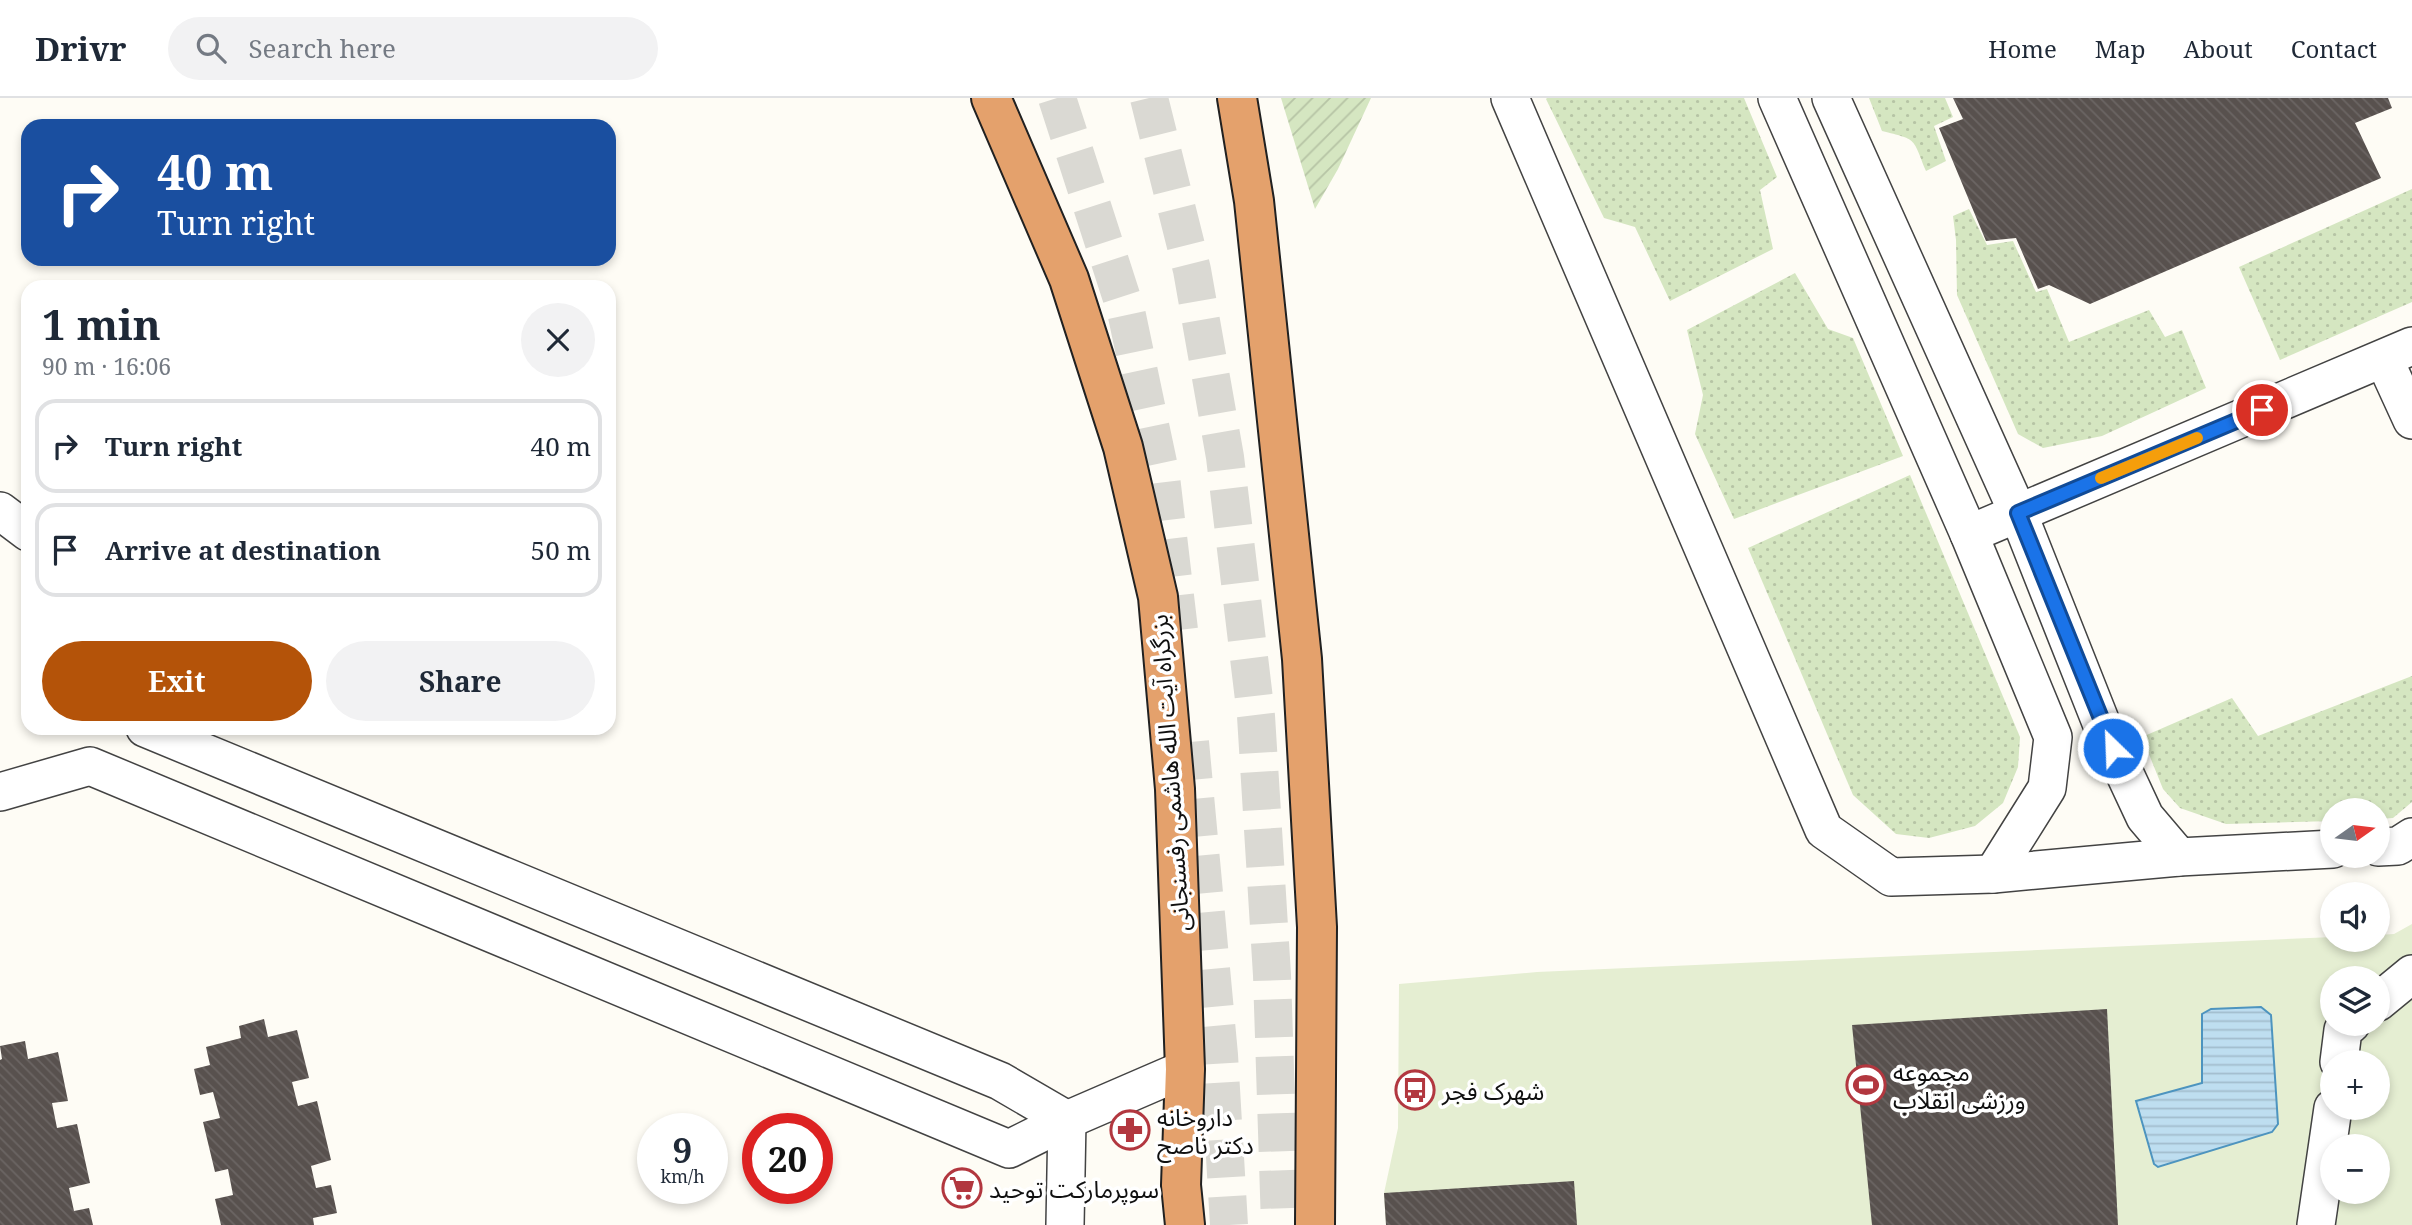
<!DOCTYPE html>
<meta charset="utf-8">
<style>
body{margin:0;font-family:"Noto Serif","Noto Sans Arabic",serif;background:#f2f2f3;color:#1f2937;height:100vh;display:flex;flex-direction:column;font-size:26px;white-space:nowrap}
*{box-sizing:border-box;margin:0}
p{font-size:23px;color:#747a83}
.icon{flex:none;width:38px;height:38px;fill:none;stroke:currentColor;stroke-width:2;stroke-linecap:round;stroke-linejoin:round}
.map{position:relative;flex:1;overflow:hidden}
.details{position:absolute;left:21px;top:182px;width:595px;height:455px;display:flex;flex-direction:column;background:#fff;border-radius:21px;box-shadow:0 4px 10px #0003}
.details>*{flex:none}
.banner{position:absolute;left:21px;top:21px;width:595px;height:147px;border-radius:21px;box-shadow:0 4px 10px #0003;background:#1a4fa0;color:#fff;overflow:hidden}
.needle{width:46px;rotate:76deg}
.buttons{position:absolute;left:2320px;top:700px;display:grid;gap:14px}
.buttons a{display:grid;place-items:center;width:70px;height:70px;border-radius:50%;background:#fff;box-shadow:0 4px 10px #0003;font-size:35px}
.speed{position:absolute;left:637px;top:1015px;display:flex;gap:14px;font-size:35px;font-weight:700;text-align:center}
.speed>*{display:grid;place-content:center;width:91px;height:91px;border-radius:50%;background:#fff;box-shadow:0 4px 10px #0003;line-height:1}
.speed small{font-size:18px;font-weight:400}
.speed .limit{border:10px solid #d22;background:#fff;color:#111}
.pin{position:absolute;display:grid;place-items:center;width:60px;height:60px;color:#fff;margin:-30px;border:4px solid #fff;border-radius:50%;box-shadow:0 2px 7px #0007}
.me{position:absolute;width:77px;margin:-38px;rotate:336deg;stroke-linejoin:round;filter:drop-shadow(0 0 5px #0008)}
.turn{display:flex;align-items:center;gap:24px;height:147px;padding:0 21px;font-size:32px}
.turn .icon{width:91px;height:91px;stroke-width:2.5}
.turn b{display:block;font-size:49px;line-height:60px}
.round{display:grid;place-items:center;flex:none;width:74px;height:74px;border-radius:37px;background:#f2f2f3}
.summary{display:flex;align-items:center;justify-content:space-between;height:119px;padding:0 21px}
h1{font-size:42px;font-weight:700;line-height:52px}
.button{display:flex;gap:14px;margin-top:auto;padding:14px 21px}
.button a{flex:1;height:80px;border-radius:42px;background:#b45309;color:#fff;font-size:28px;font-weight:700;line-height:80px;text-align:center}
.button a+a{background:#f2f2f3;color:#1f2937}
ul{padding:0;list-style:none}
li{display:flex;align-items:center;gap:21px;height:94px;margin:0 14px 10px;padding:0 7px;border:4px solid #e0e1e3;border-radius:21px}
li div{flex:1}
li b{display:block;font-size:26px}
li em{font-style:normal}
header{display:flex;align-items:center;gap:42px;box-sizing:border-box;height:98px;padding:0 35px;background:#fff;border-bottom:2px solid #e0e1e3}
header strong{font-size:33px}
nav{display:flex;gap:38px;margin-inline-start:auto;font-size:24px}
.search{width:490px;height:63px;background:#f2f2f3;display:flex;align-items:center;gap:18px;box-sizing:border-box;padding:0 24px;border-radius:38px;color:#747a83;font-size:26px}
.map>svg:first-child{display:block}
.grass{fill:url(#grass-dots)}
.garden{fill:url(#garden-furrows)}
.pitch{fill:#e5eed2;fill-rule:evenodd}
.water{fill:url(#water-rules);stroke:#4d94bf;stroke-width:2}
.building{fill:url(#building-back-hatch)}
.lines{fill:none;stroke-linecap:round;stroke-linejoin:round}
.highway-tunnel{stroke:#dad9d3;stroke-width:38;stroke-dasharray:38 19;stroke-linecap:butt}
.minor-casing{stroke:#434343;stroke-width:40}
.highway-casing{stroke:#212121;stroke-width:42}
.minor{stroke:#fff;stroke-width:37}
.highway{stroke:#e4a16c;stroke-width:38}
.route-casing{stroke:#114b97;stroke-width:18}
.route{stroke:#1a73e8;stroke-width:12}
.slow{stroke:#f59e0b;stroke-width:12}
.labels{text-anchor:middle;dominant-baseline:central;stroke-width:7;stroke-linejoin:round;paint-order:stroke}
.street-label{font-size:24px;fill:#101010;stroke:#fff}
.poi-label{font-size:24px;fill:#101010;stroke:#fff;text-anchor:start}
</style>
<header>
<strong>Drivr</strong>
<div class="search"><svg class="icon" aria-label="search" viewBox="0 0 24 24"><circle cx="10" cy="10" r="6"/><path d="M15 15l6 6"/></svg>Search here</div>
<nav><a>Home</a><a>Map</a><a>About</a><a>Contact</a></nav>
</header>
<div class="map">
<svg width="2412" height="1127" viewBox="0 0 2412 1127">
<defs>
<pattern id="grass-dots" width="8" height="8" patternUnits="userSpaceOnUse" patternTransform="scale(1.75)"><rect width="8" height="8" fill="#d5e6c1"/><path d="M2 2h.1M6 6h.1" fill="none" stroke="#b6c4a5" stroke-width="1.8" stroke-linecap="round"/></pattern>
<pattern id="garden-furrows" width="10" height="10" patternUnits="userSpaceOnUse" patternTransform="scale(1.75)"><rect width="10" height="10" fill="#d5e6c1"/><path d="M-1 1l2-2M0 10L10 0M9 11l2-2" fill="none" stroke="#b6c4a5"/></pattern>
<pattern id="water-rules" width="6" height="5" patternUnits="userSpaceOnUse" patternTransform="scale(1.75)"><rect width="6" height="5" fill="#bedef0"/><path d="M0 2.5h6" fill="none" stroke="#a2bdcd"/></pattern>
<pattern id="building-back-hatch" width="6" height="6" patternUnits="userSpaceOnUse" patternTransform="scale(1.75)"><rect width="6" height="6" fill="#58514e"/><path d="M-1 5l2 2M0 0l6 6M5-1l2 2" fill="none" stroke="#6b6563"/></pattern>
</defs>
<rect width="100%" height="100%" fill="#fefcf5"/>
<!-- grass -->
<g class="grass">
<polygon points="1547,0 1744,0 1777,79 1760,92 1773,151 1670,203 1635,129 1604,120 1546,1"/>
<path d="M1869,0H1945L1953,19L1934,28L1946,63L1926,73C1912,38 1917,42 1882,33Z"/>
<polygon points="2412,91 2412,204 2280,262 2239,169"/>
<polygon points="1969,111 1987,147 2013,143 2036,194 2047,191 2069,244 2149,212 2165,239 2182,232 2206,290 2102,338 2043,350 2018,336 1957,197 1956,142 1953,118"/>
<polygon points="1795,175 1828,231 1853,240 1903,358 1734,421 1695,336 1703,297 1687,232"/>
<polygon points="1910,377 2020,639 2018,669 2003,705 1975,728 1929,740 1896,736 1853,697 1748,450"/>
<polygon points="2412,578 2412,704 2393,720 2378,721 2378,712 2333,712 2333,723 2226,726 2180,710 2163,691 2142,639 2232,600 2258,638"/>
</g>
<!-- garden -->
<polygon class="garden" points="1281,0 1371,0 1338,71 1315,111"/>
<!-- pitch -->
<path class="pitch" d="M2412,826V1127H1386L1384,1095L1398,1030L1399,886L1537,874L2333,839V842H2378V837L2394,836ZM2333,880H2378V926H2333ZM2333,964H2378V1010H2333ZM2333,1048H2378V1094H2333Z"/>
<!-- water -->
<polygon class="water" points="2261,909 2271,917 2278,1026 2272,1034 2158,1069 2154,1066 2136,1003 2202,985 2202,916 2211,911"/>
<!-- building -->
<g class="building">
<polygon points="1953,0 2388,0 2392,10 2355,25 2381,80 2090,206 2049,187 2038,191 2016,140 1986,143 1939,30 1963,21"/>
<polygon points="2107,911 2118,1127 1872,1127 1852,927"/>
<polygon points="264,921 268,939 297,932 309,980 292,984 298,1008 317,1003 331,1062 311,1068 316,1090 331,1087 337,1115 313,1120 314,1127 221,1127 215,1101 233,1097 228,1071 215,1074 203,1024 220,1020 213,994 200,997 194,971 210,967 206,949 241,940 239,928"/>
<polygon points="25,943 28,961 58,954 68,1003 52,1005 57,1030 77,1026 90,1085 69,1090 74,1113 89,1110 93,1127 0,1127 0,962 2,961 0,948"/>
<polygon points="1574,1083 1577,1127 1386,1127 1384,1095"/>
</g>
<g class="lines">
<!-- highway-tunnel -->
<g class="highway-tunnel">
<polyline points="1057,0 1126,213 1161,379 1179,532"/>
<polyline points="1149,0 1192,172 1225,359 1256,618 1272,877 1280,1127"/>
<polyline points="1190,644 1219,957 1229,1127"/>
</g>
<!-- minor casing -->
<g class="minor-casing">
<g id="minor">
<polyline points="1510,0 1824,732 1891,779 1993,776 2179,759 2333,751"/>
<polyline points="1777,0 1969,436 2053,639 2047,690 1993,776"/>
<polyline points="1831,0 2018,415 2102,627 2145,719 2179,759"/>
<polyline points="2384,261 2412,322"/>
<polyline points="0,413 28,434"/>
<polyline points="1969,436 2412,248"/>
<polyline points="145,630 1000,983 1067,1022"/>
<polyline points="0,694 90,668 1009,1051 1067,1022 1185,971"/>
<polyline points="2378,749 2398,748 2412,739"/>
<polyline points="2378,904 2412,876"/>
<polyline points="2339,964 2343,932 2351,926"/>
<polyline points="1065,1127 1067,1022"/>
<polyline points="2316,1127 2333,1010"/>
</g>
</g>
<!-- highway casing -->
<g class="highway-casing">
<g id="highway">
<polyline points="991,0 1069,181 1123,349 1158,499 1175,691 1185,971 1181,1087 1185,1127"/>
<polyline points="1237,0 1254,103 1302,561 1317,829 1315,1127"/>
</g>
</g>
<!-- minor -->
<use href="#minor" class="minor"/>
<!-- highway -->
<use href="#highway" class="highway"/>
</g>
<g class="lines">
<!-- route casing -->
<g class="route-casing">
<polyline id="route" points="2113,650 2018,415 2262,312"/>
</g>
<!-- route -->
<use href="#route" class="route"/>
<!-- slow -->
<polyline class="slow" points="2101,380 2197,340"/>
</g>
<!-- icons -->
<defs>
<g id="stadium-ring" transform="scale(2.0125)"><circle r="9.5" fill="#fff" stroke="#b2373f" stroke-width="1.5"/><path d="M0-5a6.5 5 0 1 0 0 10a6.5 5 0 1 0 0-10ZM-3.5-1.8h7v3.6h-7Z" fill="#b2373f"/></g>
<g id="bus-ring" transform="scale(2.0125)"><circle r="9.5" fill="#fff" stroke="#b2373f" stroke-width="1.5"/><path d="M-5-6H5V4H4V6H2V4H-2V6H-4V4H-5ZM-3.5-4V0h7V-4ZM-3.5 1.2v1.5H-2V1.2ZM2 1.2v1.5H3.5V1.2Z" fill="#b2373f"/></g>
<g id="pharmacy-ring" transform="scale(2.0125)"><circle r="9.5" fill="#fff" stroke="#b2373f" stroke-width="1.5"/><path d="M-2-6h4v4h4v4h-4v4h-4v-4h-4v-4h4Z" fill="#b2373f"/></g>
<g id="supermarket-ring" transform="scale(2.0125)"><circle r="9.5" fill="#fff" stroke="#b2373f" stroke-width="1.5"/><path d="M-6-5.5h2.5l.6 2H6L4.5 2H-2.5L-4.4-4H-6ZM-1.5 3.2a1.3 1.3 0 1 0 .1 0ZM3 3.2a1.3 1.3 0 1 0 .1 0Z" fill="#b2373f"/></g>
</defs>
<g fill-rule="evenodd">
<use href="#stadium-ring" x="1866" y="987"/>
<use href="#bus-ring" x="1415" y="992"/>
<use href="#pharmacy-ring" x="1130" y="1032"/>
<use href="#supermarket-ring" x="962" y="1090"/>
</g>
<g class="labels">
<!-- street labels -->
<g class="street-label">
<text transform="translate(1169 675) rotate(-94)">بزرگراه آیت الله هاشمی رفسنجانی</text>
</g>
<!-- poi labels -->
<g class="poi-label">
<text x="1893" y="973">مجموعه<tspan x="1893" dy="28">ورزشی انقلاب</tspan></text>
<text x="1442" y="992">شهرک فجر</text>
<text x="1157" y="1018">داروخانه<tspan x="1157" dy="28">دکتر ناصح</tspan></text>
<text x="989" y="1090">سوپرمارکت توحید</text>
</g>
</g>
</svg>
<div class="buttons">
<a><svg class="needle" viewBox="-14 -14 28 28"><path d="M0-13l5 13h-10z" fill="#e53935"/><path d="M0 13l5-13h-10z" fill="#747a83"/></svg></a>
<a><svg class="icon" aria-label="sound" viewBox="0 0 24 24"><path d="M4 9h4l5-4v14l-5-4H4zM17 9q2 3 0 6"/></svg></a>
<a><svg class="icon" aria-label="layers" viewBox="0 0 24 24"><path d="M12 4l9 5-9 5-9-5zM3 14l9 5 9-5"/></svg></a>
<a>+</a>
<a>−</a>
</div>
<div class="speed"><div>9<small>km/h</small></div><div class="limit">20</div></div>
<div class="pin" style="left:2262px;top:312px;background:#d93025"><svg class="icon" aria-label="arrive" viewBox="0 0 24 24"><path d="M6 21V4h12l-3 4 3 4H6"/></svg></div>
<svg class="me" style="left:2113px;top:650px" viewBox="-20 -20 40 40"><circle r="17" fill="#1a73e8" stroke="#fff" stroke-width="3"/><path d="M0-11L8 9 0 5-8 9z" fill="#fff"/></svg>
<div class="banner">
<div class="turn"><svg class="icon" aria-label="right" viewBox="0 0 24 24"><path d="M7 20v-9h11M14 6l5 5-5 5"/></svg><div><b>40 m</b>Turn right</div></div>
</div>
<section class="details">
<div class="summary"><div><h1>1 min</h1><p>90 m · 16:06</p></div><a class="round"><svg class="icon" aria-label="close" viewBox="0 0 24 24"><path d="M6 6l12 12M18 6L6 18"/></svg></a></div>
<ul>
<li><svg class="icon" aria-label="right" viewBox="0 0 24 24"><path d="M7 20v-9h11M14 6l5 5-5 5"/></svg><div><b>Turn right</b></div><em>40 m</em></li>
<li><svg class="icon" aria-label="arrive" viewBox="0 0 24 24"><path d="M6 21V4h12l-3 4 3 4H6"/></svg><div><b>Arrive at destination</b></div><em>50 m</em></li>
</ul>
<div class="button"><a>Exit</a><a>Share</a></div>
</section>
</div>
